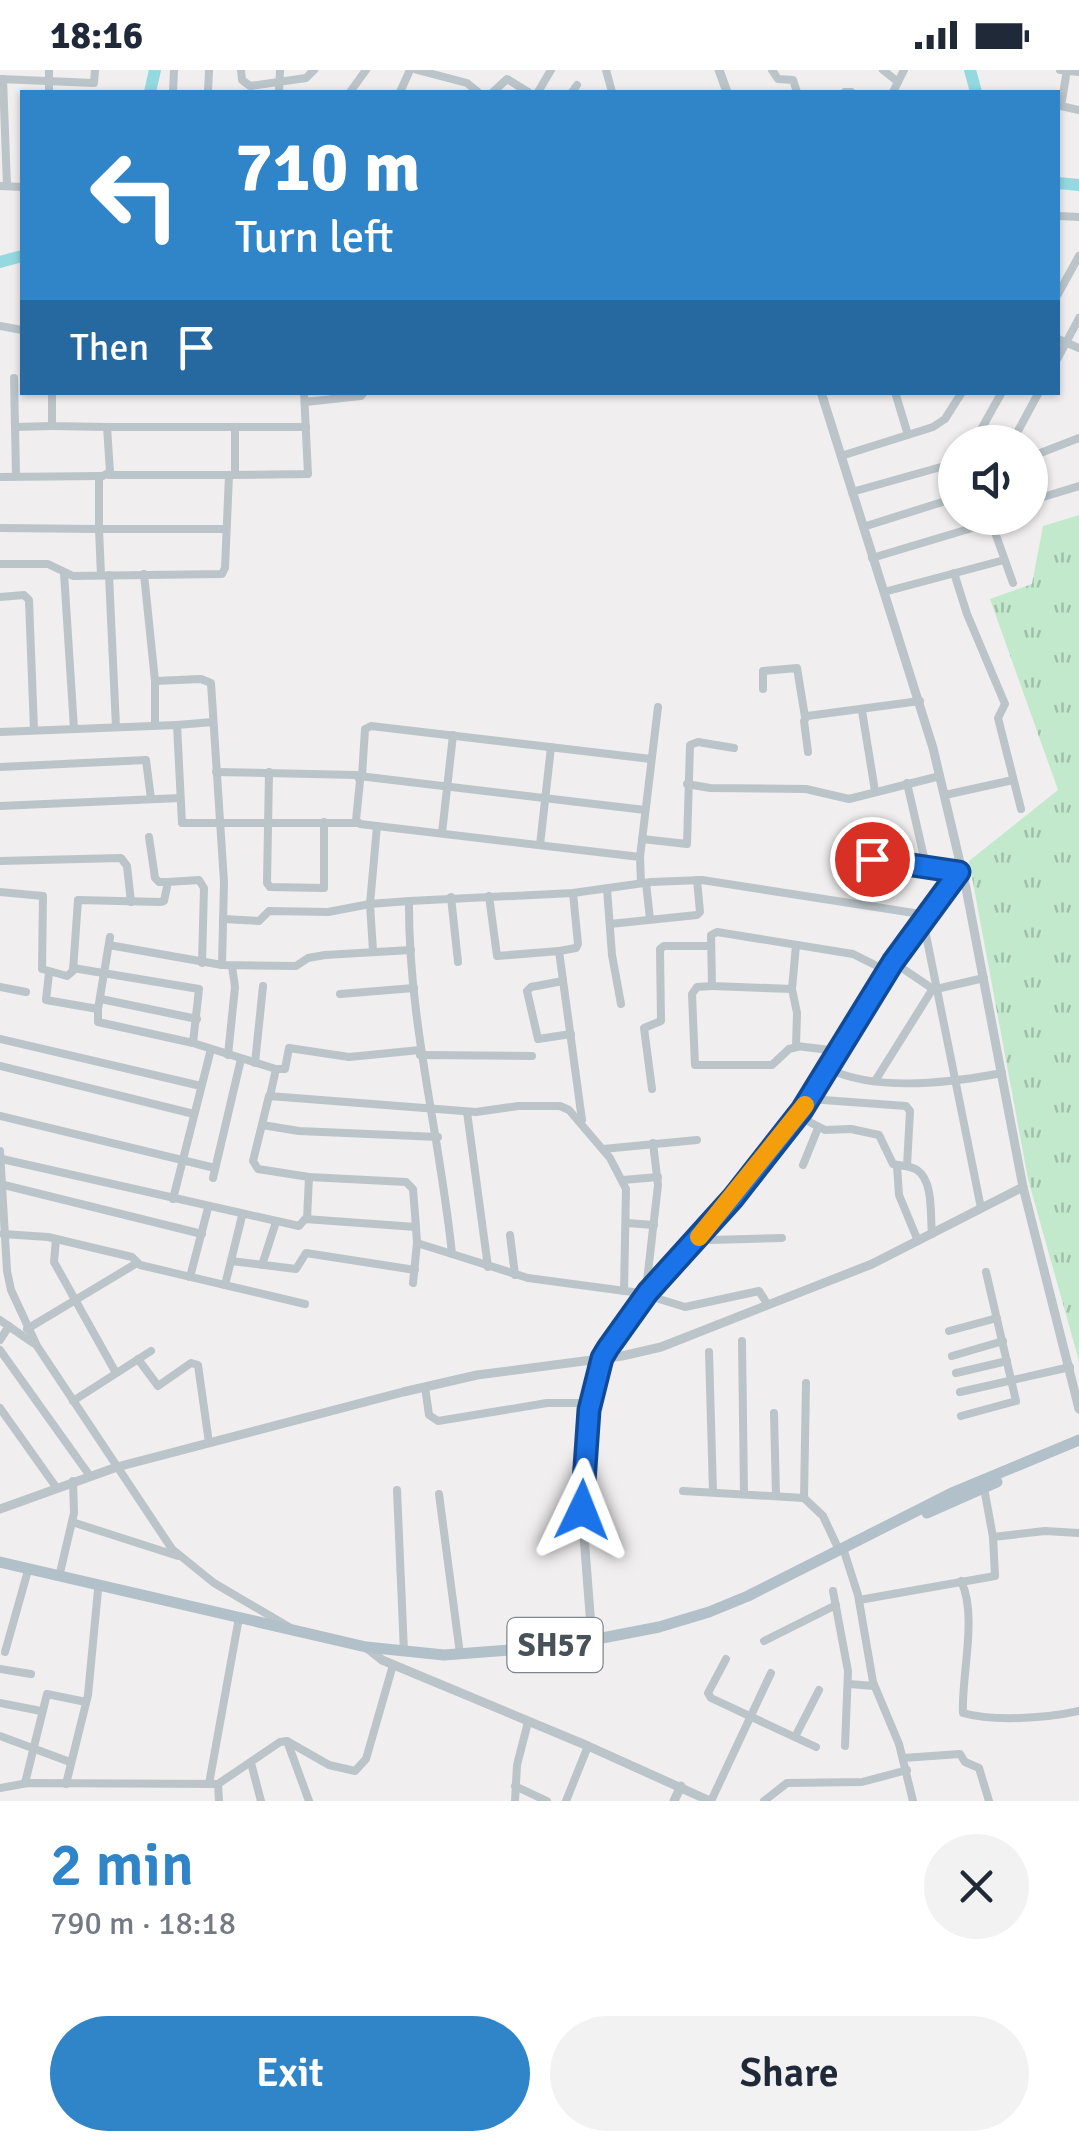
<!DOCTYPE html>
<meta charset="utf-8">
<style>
body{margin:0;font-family:Signika,sans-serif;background:#f2f2f3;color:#1f2937;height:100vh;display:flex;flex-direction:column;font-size:38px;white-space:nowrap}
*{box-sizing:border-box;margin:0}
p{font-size:32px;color:#747a83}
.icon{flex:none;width:55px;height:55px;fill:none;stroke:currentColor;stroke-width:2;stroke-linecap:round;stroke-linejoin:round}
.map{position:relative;height:1731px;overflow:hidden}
.sheet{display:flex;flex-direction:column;background:#fff;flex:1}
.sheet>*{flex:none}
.top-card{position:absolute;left:20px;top:20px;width:1040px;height:305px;border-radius:0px;box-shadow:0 2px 8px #0004;background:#3084c8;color:#fff;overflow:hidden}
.fabs{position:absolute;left:938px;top:355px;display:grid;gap:20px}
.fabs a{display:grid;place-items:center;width:110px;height:110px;border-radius:50%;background:#fff;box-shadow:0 2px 8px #0004;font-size:50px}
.pin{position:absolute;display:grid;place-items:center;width:85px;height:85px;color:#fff;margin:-42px;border:5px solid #fff;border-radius:50%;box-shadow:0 2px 10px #0007}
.me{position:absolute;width:110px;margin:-55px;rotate:2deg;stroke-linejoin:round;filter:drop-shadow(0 0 8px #0008)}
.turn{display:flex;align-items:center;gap:35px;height:210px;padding:0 50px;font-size:45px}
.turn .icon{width:130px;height:130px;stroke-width:2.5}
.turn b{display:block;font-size:70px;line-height:85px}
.then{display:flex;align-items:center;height:95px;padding:0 50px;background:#0003;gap:20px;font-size:38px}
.round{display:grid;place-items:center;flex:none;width:105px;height:105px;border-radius:52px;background:#f2f2f3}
.overview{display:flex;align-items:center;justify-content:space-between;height:170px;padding:0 50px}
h1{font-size:60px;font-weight:600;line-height:75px;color:#3084c8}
.cta{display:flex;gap:20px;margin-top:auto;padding:20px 50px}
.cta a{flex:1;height:115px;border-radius:60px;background:#3084c8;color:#fff;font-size:40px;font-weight:600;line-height:115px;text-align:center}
.cta a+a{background:#f2f2f3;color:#1f2937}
.status{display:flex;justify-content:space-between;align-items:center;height:70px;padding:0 50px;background:#fff;direction:ltr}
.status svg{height:28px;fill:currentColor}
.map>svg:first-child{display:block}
.grass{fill:url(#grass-tufts)}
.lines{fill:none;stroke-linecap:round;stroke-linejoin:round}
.river{stroke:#94d9e0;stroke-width:12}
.minor{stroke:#bbc4c9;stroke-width:8}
.tertiary{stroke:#bbc4c9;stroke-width:9}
.primary{stroke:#b1c0c9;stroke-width:11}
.route-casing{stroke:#114b97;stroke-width:25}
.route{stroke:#1a73e8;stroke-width:18}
.slow{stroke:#f59e0b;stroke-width:18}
.labels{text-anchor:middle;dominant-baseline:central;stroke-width:8;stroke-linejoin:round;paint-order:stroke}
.shield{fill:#fff;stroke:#7f878b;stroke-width:2.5}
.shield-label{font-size:32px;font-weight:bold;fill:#485359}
</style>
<div class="status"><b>18:16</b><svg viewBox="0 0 49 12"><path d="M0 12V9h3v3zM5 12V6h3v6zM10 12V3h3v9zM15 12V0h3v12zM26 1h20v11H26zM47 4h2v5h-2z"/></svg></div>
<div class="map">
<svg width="1079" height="1731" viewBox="0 0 1079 1731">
<defs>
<pattern id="grass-tufts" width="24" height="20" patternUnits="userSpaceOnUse" patternTransform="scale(2.5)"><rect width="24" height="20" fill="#c2e9cc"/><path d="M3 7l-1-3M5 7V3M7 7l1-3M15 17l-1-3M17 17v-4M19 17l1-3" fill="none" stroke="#a0bfa9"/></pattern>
</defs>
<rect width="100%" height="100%" fill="#f0eeee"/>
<!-- grass -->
<polygon class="grass" points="1079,445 1079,1291 1028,1109 969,791 1058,720 990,529 1032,514 1043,456"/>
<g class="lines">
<!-- river -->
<g class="river">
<polyline points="970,0 976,22"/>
<polyline points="150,22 155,0"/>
<polyline points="1058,113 1079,115"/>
<polyline points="0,192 22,186"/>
</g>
<!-- minor -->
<g class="minor">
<polyline points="241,0 242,10 250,16 306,8 314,0"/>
<polyline points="417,0 467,13 478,22"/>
<polyline points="606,0 612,22"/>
<polyline points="772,0 778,9 793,10 797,22"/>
<polyline points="883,0 898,12"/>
<polyline points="1060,0 1079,2"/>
<polyline points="1067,0 1061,36 1079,40"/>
<polyline points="0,9 94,13 95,0"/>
<polyline points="3,9 7,116"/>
<polyline points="49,22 49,0"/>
<polyline points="173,22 174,0"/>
<polyline points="208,22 209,0"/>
<polyline points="279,22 280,0"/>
<polyline points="350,22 366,0"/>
<polyline points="400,22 410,0"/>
<polyline points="493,22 507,9 528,22"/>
<polyline points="538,22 551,0"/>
<polyline points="572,22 577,15"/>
<polyline points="845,22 851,22"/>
<polyline points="893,22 904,0"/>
<polyline points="0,116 22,117"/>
<polyline points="1058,146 1079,147"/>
<polyline points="1058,224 1079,186"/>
<polyline points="0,256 22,260"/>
<polyline points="1058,269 1079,278"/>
<polyline points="1058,288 1079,248"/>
<polyline points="14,308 16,406"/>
<polyline points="895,322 908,365"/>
<polyline points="305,332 361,326 364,322"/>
<polyline points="15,357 52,356"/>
<polyline points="107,357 306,357"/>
<polyline points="235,357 235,404"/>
<polyline points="974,372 1002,322"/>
<polyline points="1012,372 1039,322"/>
<polyline points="841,386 933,357 945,349 962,322"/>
<polyline points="1030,387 1079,368"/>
<polyline points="109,405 229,405"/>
<polyline points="0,407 100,406"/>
<polyline points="852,422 955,393"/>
<polyline points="1030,431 1079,416"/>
<polyline points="991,451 1013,513"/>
<polyline points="863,457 955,428"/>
<polyline points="0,458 99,459 99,408 110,402 107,357 52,356 52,322"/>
<polyline points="872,488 992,452"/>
<polyline points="0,494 48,494 73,506 222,504 225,498 229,405 308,404 304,322"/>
<polyline points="64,503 74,659"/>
<polyline points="954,503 967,544 1005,634 998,648 1021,739"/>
<polyline points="144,504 155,611 201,609 211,613 224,812 222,895 296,896 308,888 325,885 411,880"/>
<polyline points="101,505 99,459 226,459"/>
<polyline points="109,505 116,657"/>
<polyline points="884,522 1004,490"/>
<polyline points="0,527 24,525 29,530 34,660"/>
<polyline points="763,619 763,601 797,598 805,647"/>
<polyline points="862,641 875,721"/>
<polyline points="213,652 177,655 182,753 357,753"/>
<polyline points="155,655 155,611"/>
<polyline points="0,662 177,655"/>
<polyline points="808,682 804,651 807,646 920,631"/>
<polyline points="0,697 146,690 151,729"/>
<polyline points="216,702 357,705 360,711 356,750 360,754 640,787 641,813"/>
<polyline points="269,702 267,813 270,817 324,818 324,752"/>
<polyline points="359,706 645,740"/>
<polyline points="362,706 365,659 371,656 651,689"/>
<polyline points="907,713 926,796"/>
<polyline points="687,714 710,718 806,719 849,729 940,706"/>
<polyline points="945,725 1013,710"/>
<polyline points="0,736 180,728"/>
<path d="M377,756L370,834L409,831C408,950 440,1065 452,1184L528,1208L640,1223L685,1237L759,1221L768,1235"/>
<polyline points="442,763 453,665"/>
<polyline points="149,767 155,808 159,812 168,812"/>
<polyline points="642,769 687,774 690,675 698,672 734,678"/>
<polyline points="540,775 551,677"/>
<polyline points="640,787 658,637"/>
<polyline points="871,789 959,802"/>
<polyline points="0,791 121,788 127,796 131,832"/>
<polyline points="646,813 650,849"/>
<polyline points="607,819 612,885 621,934"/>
<polyline points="0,822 43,826 42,899 67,906 73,901 78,830 160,832 164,831 168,812 199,810 204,818 202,893"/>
<polyline points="489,826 497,886 559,881 582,1050"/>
<polyline points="451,827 458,892"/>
<polyline points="409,831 573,823 651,812 702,810 927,845"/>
<polyline points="223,849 259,851 269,841 328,842 370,834 373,881"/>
<polyline points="923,850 981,1138"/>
<polyline points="610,854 697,845 700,842 697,810"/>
<polyline points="109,875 222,895"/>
<polyline points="796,875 792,919 797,943 796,976 839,981"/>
<polyline points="559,881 576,878 578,874 573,823"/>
<polyline points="893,892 933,919"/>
<polyline points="73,898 199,919 193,973"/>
<polyline points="49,903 46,930 98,939 110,867"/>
<polyline points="563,911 531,917 527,921 538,969 571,964"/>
<polyline points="712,916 697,917 692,924 695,995 772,995 789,979 797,977"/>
<polyline points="0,917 26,922"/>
<polyline points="792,919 712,916 711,865 717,862 853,884 887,901"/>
<polyline points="340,924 414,918"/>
<polyline points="101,929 197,949"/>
<polyline points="98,939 98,952 193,973 276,999"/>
<polyline points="0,969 201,1016"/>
<polyline points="228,985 235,917 232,896"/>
<polyline points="420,985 532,986"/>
<polyline points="255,993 263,916"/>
<polyline points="0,996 194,1044"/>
<path d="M829,999C877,1022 950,1013 1002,1003"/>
<polyline points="875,1011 932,920 984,908"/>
<polyline points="652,1019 644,958 661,951 660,879 664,876 711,876"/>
<polyline points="270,1026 276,999 285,999 289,978 349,987 420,980"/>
<polyline points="809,1029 906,1036 910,1041 907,1096"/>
<polyline points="467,1042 488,1197"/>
<polyline points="0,1046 215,1098"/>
<path d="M798,1046L825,1060L851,1059L879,1065L893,1094C901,1096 911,1096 917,1100C934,1111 930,1147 932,1164"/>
<polyline points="262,1055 299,1061 438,1067"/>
<polyline points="603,1079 697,1070"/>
<polyline points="0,1081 7,1201 11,1220 37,1276 172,1479 214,1513 289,1557"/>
<polyline points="2,1089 299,1156 305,1149 416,1157 413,1119 406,1112 309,1107 258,1099 253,1091 269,1026 476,1042 518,1036 560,1036 569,1040 610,1088 626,1119 624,1221"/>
<polyline points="803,1095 818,1058"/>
<polyline points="897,1096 899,1125 918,1171"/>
<polyline points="213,1108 241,989"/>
<polyline points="623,1110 658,1107"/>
<polyline points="4,1115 202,1164"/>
<polyline points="173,1129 211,979"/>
<polyline points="307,1149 309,1107"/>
<polyline points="627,1153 654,1155"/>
<polyline points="416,1157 417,1173 452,1184"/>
<polyline points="3,1164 48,1167 132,1187 140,1195 305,1234"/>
<polyline points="510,1165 515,1205"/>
<polyline points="701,1166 711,1170 782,1168"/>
<polyline points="56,1169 54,1192 116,1303"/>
<polyline points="231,1191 296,1199 306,1183 415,1200"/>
<polyline points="262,1195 276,1152"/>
<polyline points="190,1207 208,1138"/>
<polyline points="413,1213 417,1173"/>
<polyline points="225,1215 242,1146"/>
<polyline points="649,1222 647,1211 658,1115 653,1073"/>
<polyline points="0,1250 33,1273"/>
<polyline points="27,1259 137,1193"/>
<polyline points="949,1261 997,1248"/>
<polyline points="0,1270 9,1256"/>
<polyline points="742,1271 744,1424"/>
<polyline points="0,1280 90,1406"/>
<polyline points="709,1282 713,1422"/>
<polyline points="952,1286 1003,1271"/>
<polyline points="138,1289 158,1316 191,1293 198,1295 209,1373"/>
<polyline points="956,1303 1007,1291"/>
<polyline points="425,1317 429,1345 438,1351 547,1333 591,1333"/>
<polyline points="960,1322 1070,1297"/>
<polyline points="73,1331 151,1281"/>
<polyline points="0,1338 56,1417"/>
<polyline points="774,1343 776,1426"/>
<polyline points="961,1346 1016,1331 986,1202"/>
<polyline points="397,1420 404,1582"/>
<polyline points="683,1421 804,1428 823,1446 839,1480"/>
<polyline points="439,1424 460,1584"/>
<polyline points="804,1428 806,1313"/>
<polyline points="72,1452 178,1486"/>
<polyline points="993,1467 1045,1461 1079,1463"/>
<polyline points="843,1478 858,1525 873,1612 899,1674 913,1731"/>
<polyline points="59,1507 74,1443 73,1411"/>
<path d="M961,1511C978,1545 961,1606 963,1643C994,1652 1048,1648 1079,1641"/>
<polyline points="833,1521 848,1601 845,1676"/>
<polyline points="859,1530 995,1506 993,1467 984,1418"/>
<polyline points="764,1571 836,1535"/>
<polyline points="5,1582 27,1504"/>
<polyline points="726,1589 708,1623 711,1628 816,1677"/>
<polyline points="0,1599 31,1604"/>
<polyline points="849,1614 874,1616"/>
<polyline points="0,1633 41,1641"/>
<polyline points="0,1666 70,1692"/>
<polyline points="795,1667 819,1620"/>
<polyline points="287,1671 309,1731"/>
<polyline points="903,1688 960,1684 965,1692 979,1698 989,1731"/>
<polyline points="251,1693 261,1731"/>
<polyline points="25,1713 47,1624 86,1632"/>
<polyline points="66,1714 88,1625 98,1520"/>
<polyline points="209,1714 238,1553"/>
<polyline points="218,1714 219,1731"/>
<polyline points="515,1716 547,1731"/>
<polyline points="0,1718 28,1713 218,1714 280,1672 287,1671 329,1695 355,1701 366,1689 393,1595"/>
<polyline points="515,1731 517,1695 528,1652"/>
<polyline points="566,1731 588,1676"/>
<polyline points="711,1731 771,1603"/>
<polyline points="764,1731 787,1713 862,1712 907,1700"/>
</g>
<!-- tertiary -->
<g class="tertiary">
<polyline points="719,0 727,22"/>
<polyline points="821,322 933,678 966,818 1023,1117 1079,1339"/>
<polyline points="0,1439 117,1397 403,1322 477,1305 622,1286 661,1277 872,1194 1023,1117"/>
<polyline points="592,1570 582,1440 584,1393 589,1339 602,1288 649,1222 733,1128 801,1041 893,892 962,799"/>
<polyline points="366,1577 382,1590 588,1676 710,1731"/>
<polyline points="674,1731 681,1716"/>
</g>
<!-- primary -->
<g class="primary">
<polyline points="927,1443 997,1412"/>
<polyline points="0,1492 366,1577 444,1585 510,1580 592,1570 659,1557 709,1542 748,1526 954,1422 1079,1370"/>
</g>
</g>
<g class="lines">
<!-- route casing -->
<g class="route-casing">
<polyline id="route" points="582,1440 589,1340 602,1288 608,1278 648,1222 733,1128 802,1040 893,892 959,802 872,789"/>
</g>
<!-- route -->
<use href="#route" class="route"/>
<!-- slow -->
<polyline class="slow" points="699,1167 805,1035"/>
</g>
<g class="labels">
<!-- shield labels -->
<rect class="shield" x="507.5" y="1548" width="95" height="54" rx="8"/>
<g class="shield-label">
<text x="555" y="1575">SH57</text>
</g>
</g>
</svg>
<div class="fabs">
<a><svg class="icon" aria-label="sound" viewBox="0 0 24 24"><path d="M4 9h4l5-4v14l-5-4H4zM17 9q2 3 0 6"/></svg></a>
</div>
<div class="pin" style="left:872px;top:789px;background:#d93025"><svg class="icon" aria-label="arrive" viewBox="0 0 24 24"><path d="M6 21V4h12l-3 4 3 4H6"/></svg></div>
<svg class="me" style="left:582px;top:1440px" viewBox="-20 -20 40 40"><path d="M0-17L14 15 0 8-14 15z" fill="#1a73e8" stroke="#fff" stroke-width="4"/></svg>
<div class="top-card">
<div class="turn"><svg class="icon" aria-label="left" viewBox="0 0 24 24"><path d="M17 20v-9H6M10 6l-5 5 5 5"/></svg><div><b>710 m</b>Turn left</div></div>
<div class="then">Then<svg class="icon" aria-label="arrive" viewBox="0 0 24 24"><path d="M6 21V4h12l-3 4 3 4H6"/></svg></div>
</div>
</div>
<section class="sheet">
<div class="overview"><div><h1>2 min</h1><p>790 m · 18:18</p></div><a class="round"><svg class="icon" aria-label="close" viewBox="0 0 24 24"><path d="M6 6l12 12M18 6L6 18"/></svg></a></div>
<div class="cta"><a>Exit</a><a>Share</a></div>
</section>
